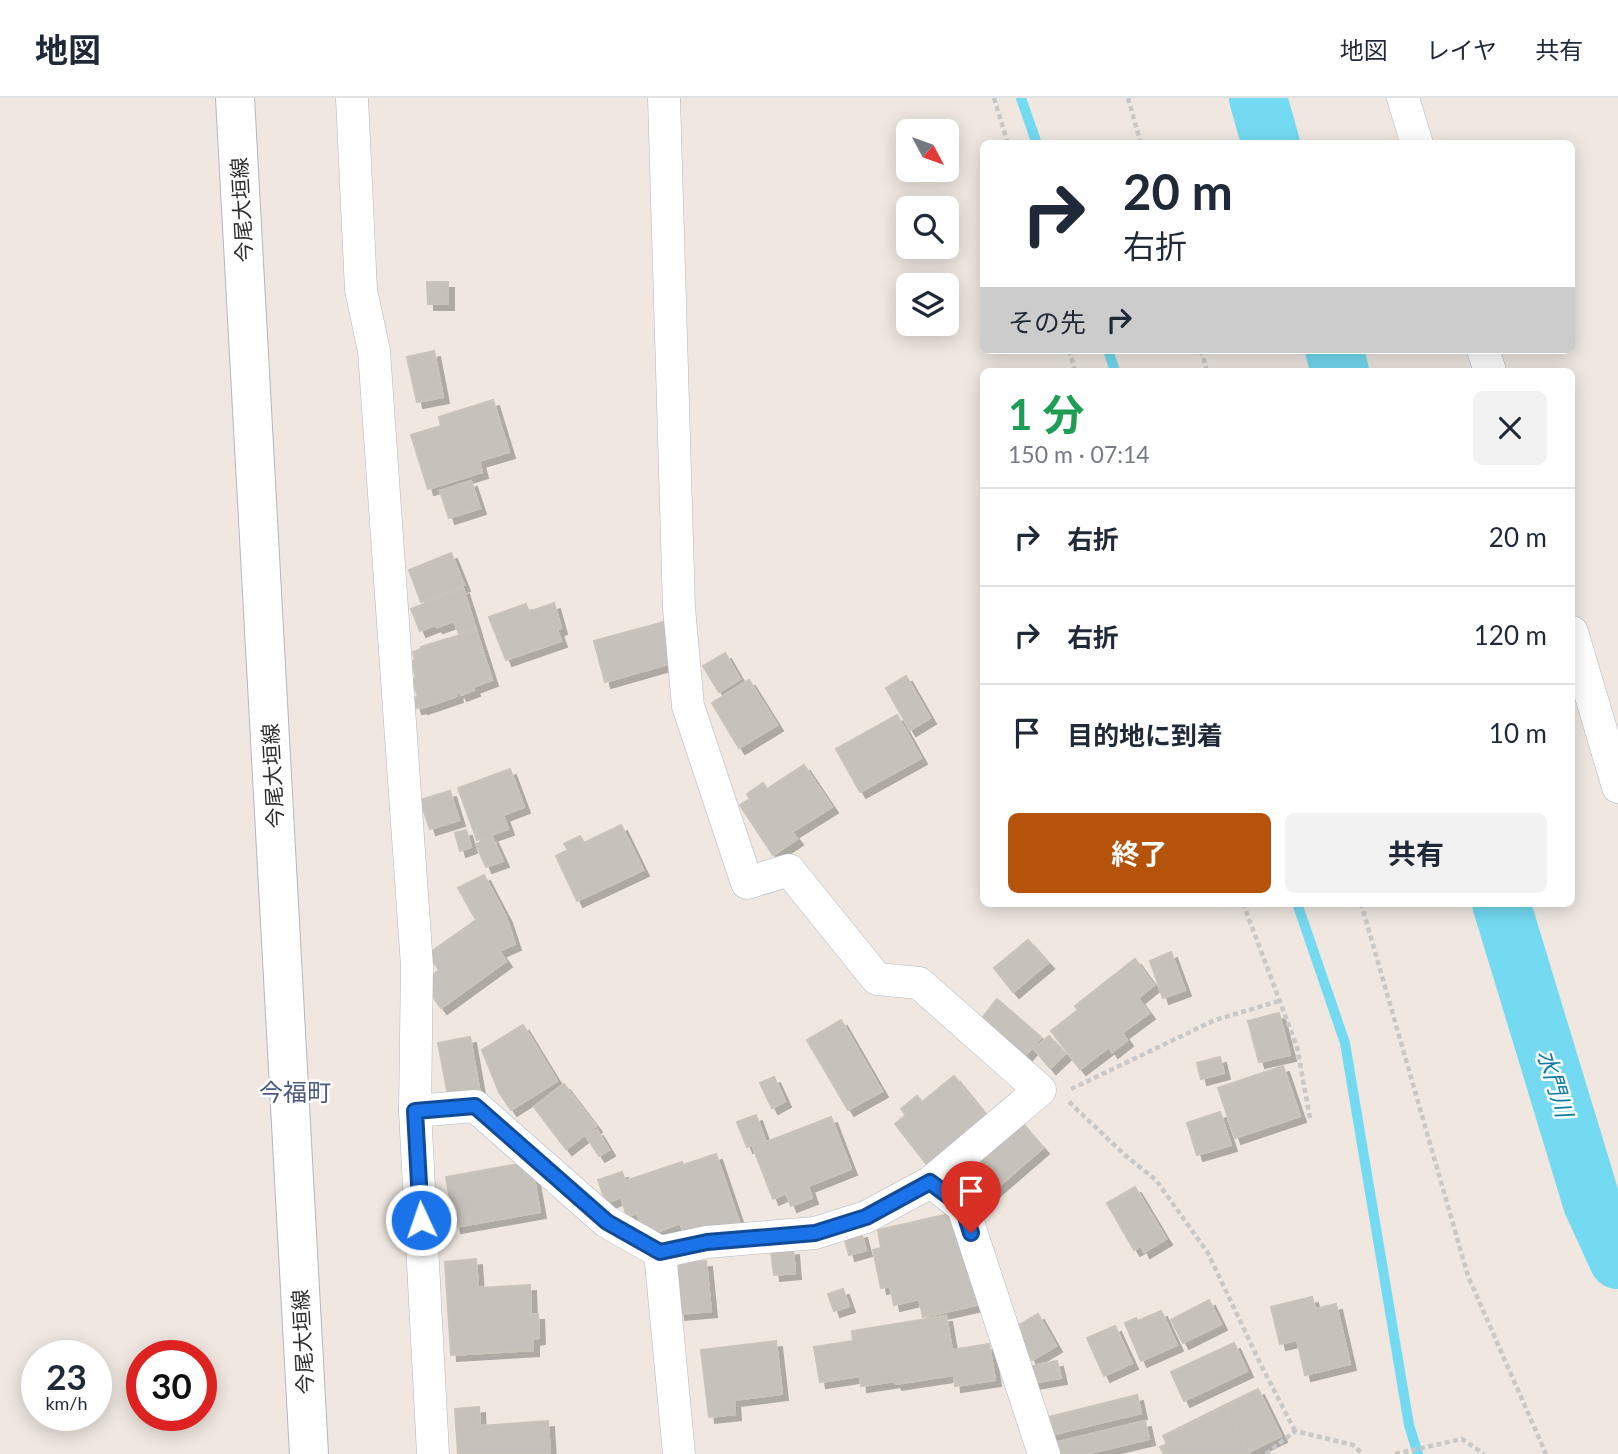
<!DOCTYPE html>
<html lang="ja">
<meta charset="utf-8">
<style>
body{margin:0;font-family:Lato,"Noto Sans JP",sans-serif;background:#f2f2f3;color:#1f2937;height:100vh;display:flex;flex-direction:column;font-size:26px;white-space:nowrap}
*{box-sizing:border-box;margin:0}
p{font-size:23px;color:#747a83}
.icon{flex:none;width:38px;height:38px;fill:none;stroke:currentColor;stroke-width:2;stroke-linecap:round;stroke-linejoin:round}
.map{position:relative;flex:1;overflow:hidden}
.sheet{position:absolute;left:980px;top:270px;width:595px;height:539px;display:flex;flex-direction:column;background:#fff;border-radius:10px;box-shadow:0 4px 18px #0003}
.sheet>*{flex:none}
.hud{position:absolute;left:980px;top:42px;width:595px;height:214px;border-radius:10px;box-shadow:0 4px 18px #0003;background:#fff;color:#1f2937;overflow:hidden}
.needle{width:46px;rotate:131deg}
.controls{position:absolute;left:896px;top:21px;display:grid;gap:14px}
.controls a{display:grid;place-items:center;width:63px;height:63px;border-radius:10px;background:#fff;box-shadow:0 4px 18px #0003;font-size:35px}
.speed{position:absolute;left:21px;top:1242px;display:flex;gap:14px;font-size:35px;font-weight:700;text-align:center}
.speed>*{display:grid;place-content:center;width:91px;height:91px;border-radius:50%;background:#fff;box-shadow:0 4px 18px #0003;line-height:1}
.speed small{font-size:18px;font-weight:400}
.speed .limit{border:10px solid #d22;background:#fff;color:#111}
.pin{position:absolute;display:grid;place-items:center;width:60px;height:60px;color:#fff;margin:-72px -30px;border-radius:50% 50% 50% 0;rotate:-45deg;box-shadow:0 0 7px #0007}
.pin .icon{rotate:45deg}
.me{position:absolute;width:77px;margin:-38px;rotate:357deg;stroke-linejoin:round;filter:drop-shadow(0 0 5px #0008)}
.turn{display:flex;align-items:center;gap:24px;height:147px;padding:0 28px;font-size:32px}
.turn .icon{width:91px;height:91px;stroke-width:2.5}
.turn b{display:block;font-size:49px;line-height:60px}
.then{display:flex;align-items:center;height:66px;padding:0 28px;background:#0003;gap:14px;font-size:26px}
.round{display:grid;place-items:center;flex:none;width:74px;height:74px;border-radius:10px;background:#f2f2f3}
.overview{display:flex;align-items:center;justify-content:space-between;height:119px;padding:0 28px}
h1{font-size:42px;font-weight:700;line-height:52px;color:#1e9e55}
.cta{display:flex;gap:14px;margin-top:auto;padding:14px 28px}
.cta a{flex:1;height:80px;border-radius:10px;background:#b45309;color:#fff;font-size:28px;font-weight:700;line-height:80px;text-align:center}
.cta a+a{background:#f2f2f3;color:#1f2937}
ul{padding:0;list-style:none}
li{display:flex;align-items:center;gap:21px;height:98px;padding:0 28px;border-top:2px solid #e0e1e3}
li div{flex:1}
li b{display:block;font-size:26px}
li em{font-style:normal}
header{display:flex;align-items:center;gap:42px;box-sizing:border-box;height:98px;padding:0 35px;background:#fff;border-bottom:2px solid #e0e1e3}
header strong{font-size:33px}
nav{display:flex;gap:38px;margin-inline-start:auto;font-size:24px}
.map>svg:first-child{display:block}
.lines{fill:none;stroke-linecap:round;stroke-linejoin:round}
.stream{stroke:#73daf1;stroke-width:10}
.river{stroke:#73daf1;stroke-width:58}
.building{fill:#c7c1bc;stroke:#cac3b9;stroke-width:2;filter:url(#shadow)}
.minor-casing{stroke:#b3b7c1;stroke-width:33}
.secondary-casing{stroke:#b3b7c1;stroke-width:40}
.path{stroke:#c8c8c8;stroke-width:4.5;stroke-dasharray:5 3.5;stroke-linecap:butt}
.minor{stroke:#fff;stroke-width:32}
.secondary{stroke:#fff;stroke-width:38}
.route-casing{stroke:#114b97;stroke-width:18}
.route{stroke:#1a73e8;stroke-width:12}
.labels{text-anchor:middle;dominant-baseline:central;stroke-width:5;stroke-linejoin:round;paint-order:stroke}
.street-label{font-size:21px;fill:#2d2d2d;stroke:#fff}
.water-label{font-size:23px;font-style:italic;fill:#0c7ca3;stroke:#fff}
.quarter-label{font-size:24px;fill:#4c5a7f;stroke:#fff}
</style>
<header>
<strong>地図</strong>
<nav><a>地図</a><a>レイヤ</a><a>共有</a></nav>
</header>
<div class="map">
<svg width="1618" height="1356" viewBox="0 0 1618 1356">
<defs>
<filter id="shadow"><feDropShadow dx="6" dy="6" stdDeviation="0" flood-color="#0004"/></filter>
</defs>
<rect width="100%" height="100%" fill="#efe7e0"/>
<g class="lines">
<!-- stream -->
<g class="stream">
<polyline points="1021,0 1037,46"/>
<polyline points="1108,252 1115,273"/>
<polyline points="1297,805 1345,945 1409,1327 1418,1356"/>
</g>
<!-- river -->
<g class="river">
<polyline points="1258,0 1271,46"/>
<polyline points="1334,252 1340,273"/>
<polyline points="1501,805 1592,1105 1618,1162"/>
</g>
</g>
<!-- building -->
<g class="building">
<polygon points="427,184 448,184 448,206 428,206"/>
<polygon points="434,253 443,299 417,304 407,259"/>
<polygon points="493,302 509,354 479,363 482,374 428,391 411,337 441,328 439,319"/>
<polygon points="471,383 480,410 449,420 440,393"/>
<polygon points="451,455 464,487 421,504 409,472"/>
<polygon points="463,490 476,531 459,536 454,523 437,529 435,527 420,533 411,511"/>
<polygon points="554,505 561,530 557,532 561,543 506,562 489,519 526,506 529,514"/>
<polygon points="664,524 675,564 605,584 594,543"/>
<polygon points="476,532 492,582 473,589 474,592 461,597 459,593 456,594 457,598 422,610 422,609 416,610 413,600 418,599 412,581 416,580 411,563 415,562 413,554 421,551 421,549"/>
<polygon points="725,555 740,581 719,594 703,568"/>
<polygon points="906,578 930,620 910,632 886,590"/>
<polygon points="749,582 777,627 739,650 712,605"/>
<polygon points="897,617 921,660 860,694 836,651"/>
<polygon points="804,667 832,709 792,734 797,741 773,757 740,707 750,701 747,696 763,685 767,691"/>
<polygon points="510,671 524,709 503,717 508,731 477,742 458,690"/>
<polygon points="450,693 459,722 430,731 420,702"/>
<polygon points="621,727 643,772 577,803 556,758 568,752 564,746 580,738 584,745"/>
<polygon points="466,732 471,749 460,753 455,735"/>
<polygon points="492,739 503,763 486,769 476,746"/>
<polygon points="484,777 506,819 515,846 499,853 506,863 441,910 429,893 435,888 429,880 439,872 428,856 476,822 458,790"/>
<polygon points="1028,842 1048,865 1013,894 994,870"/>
<polygon points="1171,854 1185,892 1163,900 1150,863"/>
<polygon points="1135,861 1154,887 1138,900 1149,915 1122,935 1127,942 1112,954 1109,949 1080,971 1051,933 1078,912 1075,908"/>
<polygon points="997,901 1041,939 1022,961 979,924"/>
<polygon points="1279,915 1290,957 1259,964 1248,923"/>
<polygon points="841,922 882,993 848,1012 807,942"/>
<polygon points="523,927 557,983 511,1012 499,994 482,952"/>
<polygon points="1049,938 1065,956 1050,970 1034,951"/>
<polygon points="470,939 480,996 449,1002 438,945"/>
<polygon points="1220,959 1224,975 1201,981 1197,965"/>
<polygon points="1283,968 1300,1018 1235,1040 1218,990"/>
<polygon points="954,978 988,1020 928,1068 895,1026 906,1017 901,1011 917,998 922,1004"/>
<polygon points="774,979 785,1003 772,1010 760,985"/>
<polygon points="564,986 596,1028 566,1051 534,1009"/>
<polygon points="1220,1014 1231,1047 1197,1057 1187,1025"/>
<polygon points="756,1017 765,1042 747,1049 737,1024"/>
<polygon points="831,1019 851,1071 808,1088 812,1100 791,1108 786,1095 773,1101 753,1049"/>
<polygon points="1018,1021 1043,1050 978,1106 953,1078"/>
<polygon points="597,1032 609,1052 599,1058 586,1038"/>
<polygon points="716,1056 739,1124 718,1132 685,1138 680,1125 654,1135 651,1127 643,1130 642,1129 625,1083 682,1064 683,1067"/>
<polygon points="519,1066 521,1071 525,1070 533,1075 540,1114 455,1129 446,1079"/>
<polygon points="622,1074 637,1115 627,1119 621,1099 606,1105 598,1082"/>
<polygon points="1135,1089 1166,1141 1144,1154 1141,1148 1134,1152 1107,1105"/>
<polygon points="953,1115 965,1169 973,1167 981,1206 923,1219 919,1201 894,1207 890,1188 881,1190 873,1152 881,1150 878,1132"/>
<polygon points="861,1134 866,1152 849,1157 844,1139"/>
<polygon points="793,1151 795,1175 774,1177 771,1153"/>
<polygon points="476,1161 478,1190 530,1187 531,1216 538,1216 539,1240 533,1241 533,1252 451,1257 445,1164"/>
<polygon points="706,1163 711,1213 679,1216 674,1166"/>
<polygon points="843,1191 849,1208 834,1213 828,1196"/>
<polygon points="1312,1199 1315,1211 1336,1206 1350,1266 1305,1277 1297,1242 1280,1246 1271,1209"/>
<polygon points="1209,1202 1221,1226 1183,1245 1171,1222"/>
<polygon points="1161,1213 1177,1247 1141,1263 1125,1225 1136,1220 1138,1223"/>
<polygon points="1038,1216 1056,1248 1032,1262 1014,1230"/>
<polygon points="946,1218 952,1252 989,1246 995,1282 955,1288 954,1277 896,1286 895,1283 861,1288 860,1278 820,1284 814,1249 853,1243 852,1233"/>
<polygon points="1115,1228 1132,1265 1104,1278 1087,1240"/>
<polygon points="776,1243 782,1296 734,1302 735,1316 709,1319 701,1252"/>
<polygon points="1234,1245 1247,1273 1184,1303 1171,1274"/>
<polygon points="1057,1263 1061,1280 1026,1286 1023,1270"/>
<polygon points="1258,1291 1281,1338 1249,1354 1225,1307"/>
<polygon points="1137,1297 1141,1315 1046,1338 1041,1321"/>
<polygon points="1225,1307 1250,1356 1164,1356 1160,1349 1167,1346 1163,1338"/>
<polygon points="479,1309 480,1328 548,1323 550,1356 458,1356 455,1311"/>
<polygon points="1145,1323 1149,1341 1086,1356 1056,1356 1054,1345"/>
</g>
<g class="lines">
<!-- minor casing -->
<g class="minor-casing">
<g id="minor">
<polyline points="352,0 361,192 374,253 417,868 415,1013 433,1356"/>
<polyline points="1403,0 1417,46"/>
<polyline points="1483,252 1490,273"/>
<polyline points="1572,534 1618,689"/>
<polyline points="415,1013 475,1008 607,1124 660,1154 707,1144 815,1135 866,1119 931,1084 1040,992 919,885 877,881 789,772 747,785 688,608 679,510 664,0"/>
<polyline points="931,1084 963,1109 1044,1356"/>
<polyline points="660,1154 679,1356"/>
</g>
</g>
<!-- secondary casing -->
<g class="secondary-casing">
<polyline id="secondary" points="235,0 309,1356"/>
</g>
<!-- path -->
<g class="path">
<polyline points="994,0 1008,46"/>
<polyline points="1128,0 1141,46"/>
<polyline points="1069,252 1075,273"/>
<polyline points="1201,252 1207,273"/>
<polyline points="1243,805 1297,949 1310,1020"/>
<polyline points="1361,805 1468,1178 1546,1356"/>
<polyline points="1071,991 1215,922 1279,903"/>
<polyline points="1069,1004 1126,1058 1156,1082 1208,1155 1261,1267 1295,1333"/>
<polyline points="1266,1356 1295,1333 1353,1347 1363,1356"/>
<polyline points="1395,1356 1462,1341 1484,1356"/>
</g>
<!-- minor -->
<use href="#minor" class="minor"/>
<!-- secondary -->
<use href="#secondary" class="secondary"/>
</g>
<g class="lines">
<!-- route casing -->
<g class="route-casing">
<polyline id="route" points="421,1122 415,1013 475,1008 607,1124 660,1154 707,1144 815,1135 866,1119 930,1084 963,1109 971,1135"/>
</g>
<!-- route -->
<use href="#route" class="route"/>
</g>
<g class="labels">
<!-- street labels -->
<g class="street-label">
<text transform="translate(241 112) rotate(-93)">今尾大垣線</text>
<text transform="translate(272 678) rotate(-93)">今尾大垣線</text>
<text transform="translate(302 1244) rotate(-93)">今尾大垣線</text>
</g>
<!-- water labels -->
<g class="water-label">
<text transform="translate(1556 985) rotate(73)">水門川</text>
</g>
<!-- quarter labels -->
<g class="quarter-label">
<text x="295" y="993">今福町</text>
</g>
</g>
</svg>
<div class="controls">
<a><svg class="needle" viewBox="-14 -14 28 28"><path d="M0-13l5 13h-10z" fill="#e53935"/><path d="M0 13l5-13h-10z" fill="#747a83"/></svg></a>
<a><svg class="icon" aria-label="search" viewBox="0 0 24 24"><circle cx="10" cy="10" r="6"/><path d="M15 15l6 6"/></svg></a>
<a><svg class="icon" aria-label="layers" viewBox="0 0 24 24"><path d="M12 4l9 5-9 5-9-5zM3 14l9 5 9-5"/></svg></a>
</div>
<div class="speed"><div>23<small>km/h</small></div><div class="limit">30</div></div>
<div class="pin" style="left:971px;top:1135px;background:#d93025"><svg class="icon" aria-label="arrive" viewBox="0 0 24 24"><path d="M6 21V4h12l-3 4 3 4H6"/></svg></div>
<svg class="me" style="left:421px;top:1122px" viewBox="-20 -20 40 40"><circle r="17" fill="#1a73e8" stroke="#fff" stroke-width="3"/><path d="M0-11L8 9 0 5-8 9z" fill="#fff"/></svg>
<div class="hud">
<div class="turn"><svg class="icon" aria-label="right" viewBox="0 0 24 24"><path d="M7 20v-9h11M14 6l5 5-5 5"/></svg><div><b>20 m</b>右折</div></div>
<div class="then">その先<svg class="icon" aria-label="right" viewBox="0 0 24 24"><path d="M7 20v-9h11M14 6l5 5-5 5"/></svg></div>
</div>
<section class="sheet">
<div class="overview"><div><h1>1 分</h1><p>150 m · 07:14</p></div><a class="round"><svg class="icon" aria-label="close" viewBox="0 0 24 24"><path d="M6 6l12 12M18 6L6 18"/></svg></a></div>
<ul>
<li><svg class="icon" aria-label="right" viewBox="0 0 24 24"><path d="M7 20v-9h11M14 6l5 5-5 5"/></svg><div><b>右折</b></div><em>20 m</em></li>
<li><svg class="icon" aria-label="right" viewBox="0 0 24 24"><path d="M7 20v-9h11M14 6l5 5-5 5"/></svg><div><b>右折</b></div><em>120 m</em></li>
<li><svg class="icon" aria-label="arrive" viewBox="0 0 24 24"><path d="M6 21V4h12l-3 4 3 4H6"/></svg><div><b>目的地に到着</b></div><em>10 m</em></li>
</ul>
<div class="cta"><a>終了</a><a>共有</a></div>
</section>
</div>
